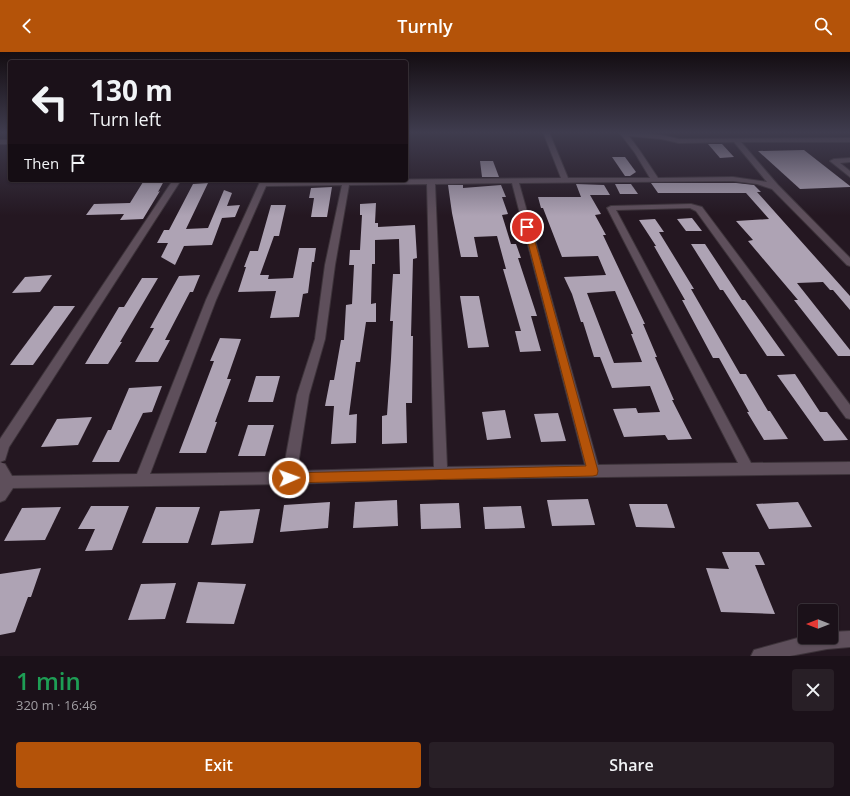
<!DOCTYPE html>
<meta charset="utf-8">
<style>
body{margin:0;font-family:"Open Sans",sans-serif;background:#281f26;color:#f1f3f6;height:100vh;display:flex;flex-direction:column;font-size:15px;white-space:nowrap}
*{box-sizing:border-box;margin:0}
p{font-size:13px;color:#a09da2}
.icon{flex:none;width:22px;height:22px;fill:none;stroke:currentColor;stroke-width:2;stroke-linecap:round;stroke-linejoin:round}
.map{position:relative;height:604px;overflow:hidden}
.panel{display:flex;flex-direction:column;background:#1b1119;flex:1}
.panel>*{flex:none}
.banner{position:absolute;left:8px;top:8px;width:400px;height:122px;border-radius:4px;box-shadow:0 1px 3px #0004,0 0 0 1px #393138;background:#1b1119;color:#f1f3f6;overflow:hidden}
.needle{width:26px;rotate:270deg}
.fabs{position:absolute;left:798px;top:552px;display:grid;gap:8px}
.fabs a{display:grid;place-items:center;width:40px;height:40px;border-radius:4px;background:#1b1119;box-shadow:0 1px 3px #0004,0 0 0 1px #393138;font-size:20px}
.pin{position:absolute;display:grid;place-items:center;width:34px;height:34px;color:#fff;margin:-17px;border:2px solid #fff;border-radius:50%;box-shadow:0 1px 4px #0007}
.me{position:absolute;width:44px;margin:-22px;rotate:88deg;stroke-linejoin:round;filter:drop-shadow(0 0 3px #0008)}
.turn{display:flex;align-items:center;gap:14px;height:84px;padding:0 16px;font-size:18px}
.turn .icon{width:52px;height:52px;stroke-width:2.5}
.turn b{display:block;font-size:28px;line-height:34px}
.then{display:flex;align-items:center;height:38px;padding:0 16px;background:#0003;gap:8px;font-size:15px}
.round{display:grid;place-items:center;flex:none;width:42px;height:42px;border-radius:4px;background:#281f26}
.overview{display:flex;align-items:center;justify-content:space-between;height:68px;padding:0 16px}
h1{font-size:24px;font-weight:600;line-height:30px;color:#1e9e55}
.primary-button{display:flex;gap:8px;margin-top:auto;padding:8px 16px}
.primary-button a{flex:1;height:46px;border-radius:4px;background:#b45309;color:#fff;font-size:16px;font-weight:600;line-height:46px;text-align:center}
.primary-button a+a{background:#281f26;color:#f1f3f6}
header{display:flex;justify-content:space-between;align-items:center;height:52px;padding:0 16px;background:#b45309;color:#fff;font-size:18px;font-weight:600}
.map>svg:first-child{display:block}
.building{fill:#aea3b4;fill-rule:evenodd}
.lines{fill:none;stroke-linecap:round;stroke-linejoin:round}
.minor-casing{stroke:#3d333a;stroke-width:2}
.minor{fill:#5e4f5b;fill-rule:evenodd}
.route{fill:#b45309;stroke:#753606}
</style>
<header><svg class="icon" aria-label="back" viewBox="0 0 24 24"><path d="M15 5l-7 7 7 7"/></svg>Turnly<svg class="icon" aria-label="search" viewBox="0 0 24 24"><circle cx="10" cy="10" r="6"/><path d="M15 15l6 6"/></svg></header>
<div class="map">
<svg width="850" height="604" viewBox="0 0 850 604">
<rect width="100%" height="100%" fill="#241721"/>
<!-- building -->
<g class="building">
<polygon points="708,92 722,92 734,105 720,106"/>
<polygon points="804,98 850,134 850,135 800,137 758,99"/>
<polygon points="612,105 625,105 636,120 630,124 625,124"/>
<polygon points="480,109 493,109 499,125 482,125"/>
<polygon points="164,129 158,140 160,139 143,167 120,168 124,162 86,163 94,152 130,151 143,130"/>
<polygon points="208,131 186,177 208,176 224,138 232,141 227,154 240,153 235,165 222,166 212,193 184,194 175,213 161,205 168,191 157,191 164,178 169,178 193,132"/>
<polygon points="651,131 736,131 754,133 761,140 757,140 850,244 850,258 833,238 830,238 823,230 797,231 850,298 850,304 838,304 794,248 798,248 748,189 753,188 736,169 769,167 746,141 658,141"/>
<path d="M576,132L604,133L610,143H590L601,162L595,163L606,183H603L645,272H643L657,305H655L674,348H672L692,387L668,388L665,383L624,385L613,357L636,356L638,361L660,360L650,334L612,336L600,305H594L583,270H581L572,242L564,225L606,223L598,204L562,205L543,156H541L538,145H581ZM615,239L633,282H631L642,310L614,311L587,241Z"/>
<polygon points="615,132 631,132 638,142 620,142"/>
<polygon points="448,133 463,133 463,136 501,133 506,145 502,145 508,162 502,163 511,192 516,192 521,206 518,206 537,264 531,264 541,299 520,300 515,279 521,279 503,217 506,217 497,184 474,185 478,205 461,205 452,161"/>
<polygon points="332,135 327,165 311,165 314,146 309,146 311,136"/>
<polygon points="376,151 375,171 378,171 378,175 415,173 417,206 413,207 411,284 413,284 412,351 406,351 407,391 382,392 382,364 387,363 391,307 393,269 390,269 393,222 400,222 399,187 375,188 375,212 372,212 371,252 376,251 376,270 366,270 360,310 356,310 349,363 357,362 356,391 331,392 334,354 325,354 330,328 334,328 341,288 344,288 346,253 352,252 354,213 349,213 350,198 360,198 362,163 360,163 360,152"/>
<polygon points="271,153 286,153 279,184 274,184 260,223 269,223 268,227 293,226 299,196 316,196 314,210 312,210 308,241 303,242 299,265 270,266 276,239 238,240 246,215 244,215 250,199 258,199"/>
<polygon points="692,166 702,179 686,179 677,167"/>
<polygon points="655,167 664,180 659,180 694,237 691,237 740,322 746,322 768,359 770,359 788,387 764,388 747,360 749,360 719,306 713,306 682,248 685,248 654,194 656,194 639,168"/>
<polygon points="691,192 705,192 742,248 745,248 785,304 767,304 723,238 720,238"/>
<polygon points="52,223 40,240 12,241 25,225"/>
<polygon points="200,223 193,240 190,240 165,288 170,288 158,310 135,310 154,276 150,276 179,224"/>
<polygon points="142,226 158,226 120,290 122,290 108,312 85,312 119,255 124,255"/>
<polygon points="460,244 479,244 489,295 468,296"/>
<polygon points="54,254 75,254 33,313 10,313"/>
<polygon points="220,286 241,287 227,327 231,327 215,370 217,370 206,401 179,401 214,309 210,309"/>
<polygon points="795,322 820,360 827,360 848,388 824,389 777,323"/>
<polygon points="256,324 280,324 273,350 248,350"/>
<polygon points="162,334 152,360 143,361 119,410 92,410 108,378 111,378 129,336"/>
<polygon points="505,358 511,386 487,388 482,360"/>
<polygon points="558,361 566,389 541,390 534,362"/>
<polygon points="92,365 78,393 41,395 57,367"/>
<polygon points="248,373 274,373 265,404 238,404"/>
<polygon points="588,447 595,473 552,474 547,448"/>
<polygon points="397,448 398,474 353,476 355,450"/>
<polygon points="330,450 328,476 280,480 284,453"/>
<polygon points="798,450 812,475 769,477 756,452"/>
<polygon points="459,451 461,476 421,477 420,452"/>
<polygon points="629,452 667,452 675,476 636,475"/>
<polygon points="91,454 129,454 112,498 85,499 95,477 78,477"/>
<polygon points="521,454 525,476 485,477 483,455"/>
<polygon points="61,455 45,488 4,489 22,456"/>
<polygon points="156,455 200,455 188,491 142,491"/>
<polygon points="260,457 253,491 211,493 220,459"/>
<polygon points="722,500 759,500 765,513 755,513 775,562 721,560 706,516 729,517"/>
<polygon points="41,516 31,545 28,545 15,580 0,583 0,522"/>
<polygon points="198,530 246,532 234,572 186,571"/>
<polygon points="176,531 165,567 128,568 141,532"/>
</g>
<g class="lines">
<!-- minor casing -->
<g class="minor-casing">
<g id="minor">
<path d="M543,80H549L568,126H650L635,101L619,80L661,83L679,87L850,86V90H741L778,133L850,206V214L847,213L772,137L757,132L733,129L519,131L598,413L738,411L607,156L611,154L691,152L702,155L850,353V367L846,366L696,159L690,156L616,158L751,411L850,410V422L441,427L289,432L13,436L5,448L0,450V387L173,128H181L9,395L5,408L0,410L5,412L12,424L137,422L206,248L260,130L345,128L561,126ZM629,84L661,87L679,91L734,90L767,130L733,125L658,126L640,99ZM512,131L585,413L447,415L435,132ZM427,132L434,415L297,419L309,343L325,287L335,213L349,133ZM342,133L325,213L315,287L297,343L283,420L150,422L216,248L266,134Z"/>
<rect x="0" y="88" width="10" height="4"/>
<polygon points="850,106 850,110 840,111 850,119 850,125 830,109 834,107"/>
<polygon points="850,579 850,595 827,597 790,604 751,604 754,598 805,584 805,585 831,585 831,580"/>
</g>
</g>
<!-- minor -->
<use href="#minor" class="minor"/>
</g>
<!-- sky -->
<linearGradient id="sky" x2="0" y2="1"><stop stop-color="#140d12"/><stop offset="0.49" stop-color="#3f3c4e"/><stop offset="1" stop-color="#3f3c4e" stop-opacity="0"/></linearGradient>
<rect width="850" height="164" fill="url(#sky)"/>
<!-- route -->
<polygon class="route" points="527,173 531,175 598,419 597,423 593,424 289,431 285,430 284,426 285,422 289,421 586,414 524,175"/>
</svg>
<div class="fabs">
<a><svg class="needle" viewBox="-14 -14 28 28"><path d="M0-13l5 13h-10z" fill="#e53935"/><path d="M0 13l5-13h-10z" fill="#a09da2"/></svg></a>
</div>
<div class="pin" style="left:527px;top:175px;background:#d93025"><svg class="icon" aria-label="arrive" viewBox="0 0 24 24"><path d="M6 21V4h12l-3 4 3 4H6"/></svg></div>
<svg class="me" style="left:289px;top:426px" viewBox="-20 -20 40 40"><circle r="17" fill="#b45309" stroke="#fff" stroke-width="3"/><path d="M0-11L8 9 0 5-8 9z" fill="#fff"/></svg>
<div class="banner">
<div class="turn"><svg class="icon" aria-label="left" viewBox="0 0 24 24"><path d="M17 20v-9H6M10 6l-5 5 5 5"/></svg><div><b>130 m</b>Turn left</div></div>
<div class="then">Then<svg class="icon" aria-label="arrive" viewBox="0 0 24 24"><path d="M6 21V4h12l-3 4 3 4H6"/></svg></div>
</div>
</div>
<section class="panel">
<div class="overview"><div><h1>1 min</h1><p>320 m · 16:46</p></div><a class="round"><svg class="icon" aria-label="close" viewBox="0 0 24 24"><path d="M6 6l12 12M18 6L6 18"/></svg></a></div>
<div class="primary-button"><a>Exit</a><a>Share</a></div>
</section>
